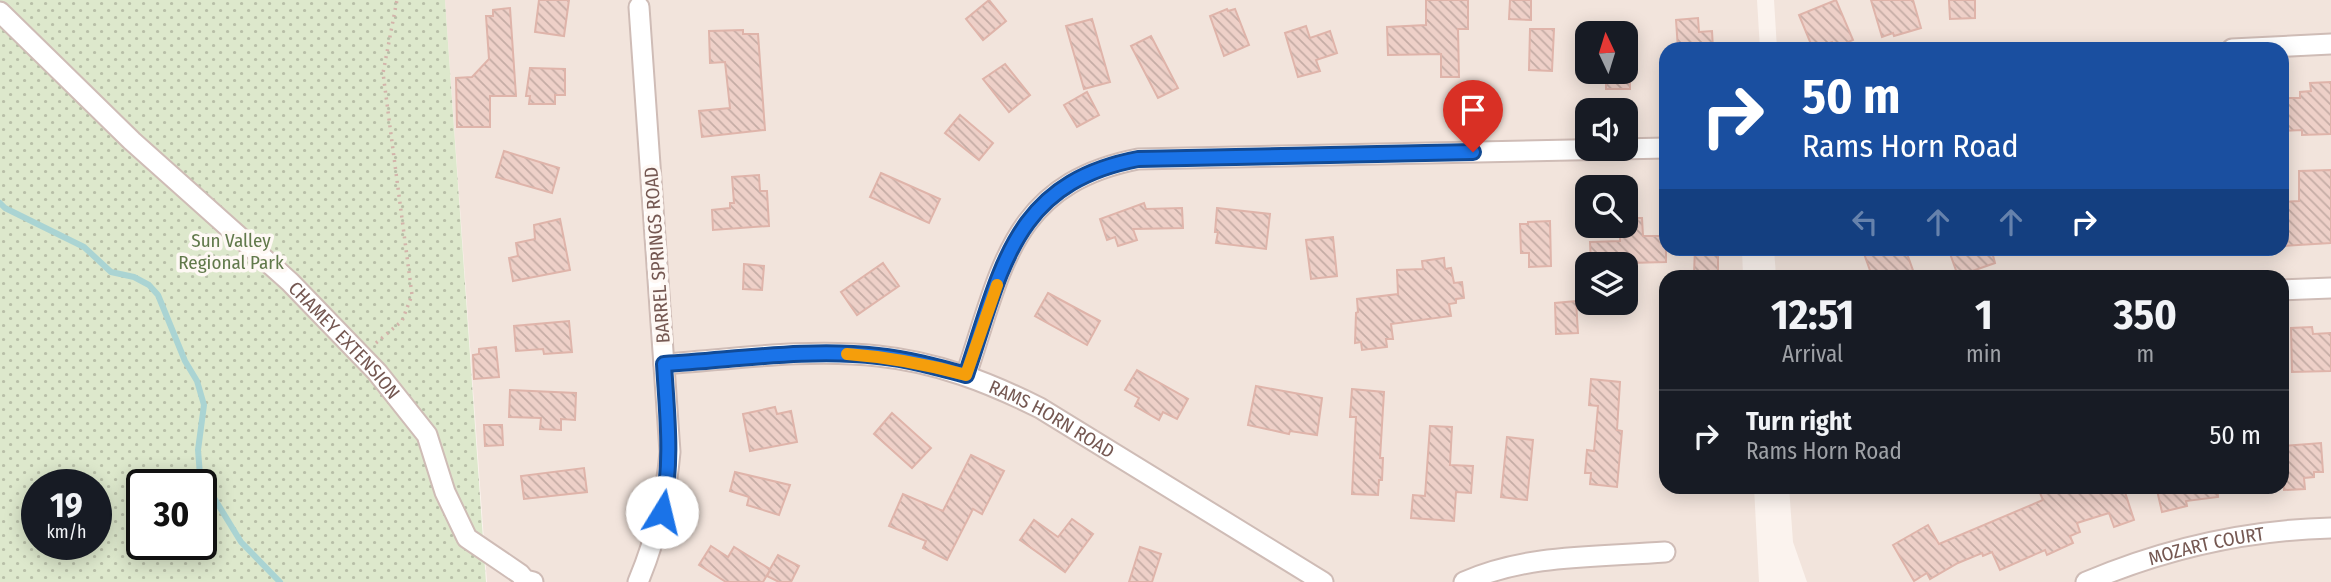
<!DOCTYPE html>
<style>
body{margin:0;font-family:"Fira Sans Condensed",sans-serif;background:#20242c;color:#f1f3f6;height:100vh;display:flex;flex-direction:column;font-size:26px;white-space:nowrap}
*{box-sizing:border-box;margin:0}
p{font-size:23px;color:#9ea1a6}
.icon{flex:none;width:38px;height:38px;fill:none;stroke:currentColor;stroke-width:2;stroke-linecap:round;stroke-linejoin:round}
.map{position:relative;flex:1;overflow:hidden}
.details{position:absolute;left:1659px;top:270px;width:630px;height:224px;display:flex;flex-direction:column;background:#171b24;border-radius:21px;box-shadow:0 4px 18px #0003}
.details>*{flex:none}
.guide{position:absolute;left:1659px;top:42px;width:630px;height:214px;border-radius:21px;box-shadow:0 4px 18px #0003;background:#1a4fa0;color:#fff;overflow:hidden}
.needle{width:46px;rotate:356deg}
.fabs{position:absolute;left:1575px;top:21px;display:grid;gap:14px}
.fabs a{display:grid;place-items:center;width:63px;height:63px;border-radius:14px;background:#171b24;box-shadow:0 4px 18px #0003;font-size:35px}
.speed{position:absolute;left:21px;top:469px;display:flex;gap:14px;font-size:35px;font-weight:700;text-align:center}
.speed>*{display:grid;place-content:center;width:91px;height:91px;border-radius:50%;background:#171b24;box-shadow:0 4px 18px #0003;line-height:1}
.speed small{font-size:18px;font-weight:400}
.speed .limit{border:4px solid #111;border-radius:10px;background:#fff;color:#111}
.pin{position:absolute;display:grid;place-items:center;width:60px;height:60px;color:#fff;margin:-72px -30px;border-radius:50% 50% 50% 0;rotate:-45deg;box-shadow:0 0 7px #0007}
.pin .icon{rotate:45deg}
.me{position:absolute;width:77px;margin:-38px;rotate:9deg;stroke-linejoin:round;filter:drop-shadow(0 0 5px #0008)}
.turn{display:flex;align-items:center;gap:24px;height:147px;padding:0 28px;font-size:32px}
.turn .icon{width:91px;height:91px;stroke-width:2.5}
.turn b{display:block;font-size:49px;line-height:60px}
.lanes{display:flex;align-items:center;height:66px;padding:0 28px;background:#0003;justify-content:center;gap:35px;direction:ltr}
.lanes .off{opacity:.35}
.eta{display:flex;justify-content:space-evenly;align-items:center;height:119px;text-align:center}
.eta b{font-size:42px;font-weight:700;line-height:49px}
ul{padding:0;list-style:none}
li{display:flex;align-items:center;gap:21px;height:91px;padding:0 28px;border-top:2px solid #363941}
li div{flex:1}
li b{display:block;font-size:26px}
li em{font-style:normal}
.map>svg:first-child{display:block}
.residential{fill:#f2e4dc;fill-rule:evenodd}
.park{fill:url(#park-dots);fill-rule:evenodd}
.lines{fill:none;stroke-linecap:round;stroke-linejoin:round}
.stream{stroke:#aad4d3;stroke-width:6}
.building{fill:url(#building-back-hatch);stroke:#dfb4aa;stroke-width:2}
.street-casing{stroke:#cfbcb6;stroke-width:23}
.path{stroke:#d3b3aa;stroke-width:3.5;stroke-dasharray:2 5;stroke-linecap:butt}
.street{stroke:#fff;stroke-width:19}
.route-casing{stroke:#114b97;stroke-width:18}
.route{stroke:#1a73e8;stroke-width:12}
.slow{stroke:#f59e0b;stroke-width:12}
.labels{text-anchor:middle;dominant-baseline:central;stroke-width:7;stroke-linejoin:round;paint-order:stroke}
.park-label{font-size:19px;fill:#61794b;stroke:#fef8f4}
.street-label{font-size:19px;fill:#755852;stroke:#fef8f4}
</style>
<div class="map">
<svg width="2331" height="582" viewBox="0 0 2331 582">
<defs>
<pattern id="park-dots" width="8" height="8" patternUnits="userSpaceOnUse" patternTransform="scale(1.75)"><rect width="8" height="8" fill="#dde8cc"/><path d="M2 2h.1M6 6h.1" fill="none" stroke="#b8bfa8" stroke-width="1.8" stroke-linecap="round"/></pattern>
<pattern id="building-back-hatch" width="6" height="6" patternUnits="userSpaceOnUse" patternTransform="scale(1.75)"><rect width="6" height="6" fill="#eed0c8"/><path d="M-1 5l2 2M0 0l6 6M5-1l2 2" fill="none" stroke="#c5aca5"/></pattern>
</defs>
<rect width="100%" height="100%" fill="#fbf3ee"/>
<!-- residential -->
<g class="residential">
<path d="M445,0H1757L1760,49H1666V248L1742,249L1743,276H1666V486L1754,487L1759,582H487ZM1587,33H1626V72H1587ZM1587,110H1626V149H1587ZM1587,187H1626V226H1587ZM1587,264H1626V303H1587Z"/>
<polygon points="1774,0 2331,0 2331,582 1807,582 1793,542 1789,487 2282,486 2282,276 1776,276 1774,249 2282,248 2282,49 1777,49"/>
</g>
<!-- park -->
<path class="park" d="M0,0H445L486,582H0ZM37,485H96V544H37ZM142,485H201V544H142Z"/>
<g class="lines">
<!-- stream -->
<polyline class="stream" points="0,203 5,208 84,247 111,272 134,277 149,285 158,295 185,361 197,381 204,405 198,450 200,475 241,542 280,582"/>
</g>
<!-- building -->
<g class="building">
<polygon points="539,0 569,0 564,36 535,32"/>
<polygon points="989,0 1006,21 983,40 966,19"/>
<polygon points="1426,0 1468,0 1468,29 1458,29 1459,77 1441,77 1441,54 1388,55 1387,27 1426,25"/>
<polygon points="1510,0 1531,0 1531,20 1509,19"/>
<polygon points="1836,0 1853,40 1834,48 1832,42 1813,49 1799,15"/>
<polygon points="1871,0 1913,0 1921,28 1894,36 1893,33 1882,37"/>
<polygon points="1949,0 1975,0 1975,18 1950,19"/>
<polygon points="510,8 516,96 490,96 490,127 457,127 456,78 472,77 489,59 486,16 493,16 493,10"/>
<polygon points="1227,9 1228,11 1235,9 1249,45 1224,56 1210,16"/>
<polygon points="1698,18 1699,32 1712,31 1713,49 1678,49 1676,20"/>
<polygon points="1092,19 1110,82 1084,89 1066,26"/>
<polygon points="1306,26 1310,38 1330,31 1337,53 1316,60 1320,71 1298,77 1285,33"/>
<polygon points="1530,29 1554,29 1552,71 1529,70"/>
<polygon points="743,30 743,34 758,34 765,130 702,137 699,111 730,108 725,62 710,63 709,31"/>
<polygon points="1151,36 1178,88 1158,98 1131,46"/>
<polygon points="1005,64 1030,95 1009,112 983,79"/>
<polygon points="530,68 565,69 565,95 555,95 555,104 529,104 530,96 526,96"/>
<rect x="1606" y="72" width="24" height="17"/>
<polygon points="2331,82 2331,134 2302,135 2302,130 2282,131 2282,98 2300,98 2300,92 2311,91 2310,83"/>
<polygon points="1087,92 1099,115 1077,127 1064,105"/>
<polygon points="960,115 993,143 979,160 945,133"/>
<polygon points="504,151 559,168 552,193 496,177"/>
<polygon points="2331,170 2331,243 2284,246 2282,202 2299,201 2299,171"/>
<polygon points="881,173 940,199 929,223 870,197"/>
<polygon points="759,175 760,191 767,191 769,226 713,230 712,210 730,208 730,203 734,203 732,177"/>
<polygon points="1144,203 1146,209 1182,208 1183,228 1133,229 1137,240 1118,246 1115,237 1107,240 1100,219"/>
<polygon points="1217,208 1270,214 1266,249 1216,243 1218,232 1215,232"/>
<polygon points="1626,218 1642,218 1643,236 1666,236 1666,262 1591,264 1590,242 1620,241 1620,226 1626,226"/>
<polygon points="560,219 570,270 513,281 509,258 518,256 516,243 535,239 534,225"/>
<polygon points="1550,221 1551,266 1529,267 1529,253 1521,253 1520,224 1528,224 1528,222"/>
<polygon points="1333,237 1337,276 1311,279 1306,240"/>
<polygon points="1695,248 1718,248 1718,274 1694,274"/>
<polygon points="1862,248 1905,248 1915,276 1872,276"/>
<polygon points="1948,248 1991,248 1995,263 1958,276"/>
<polygon points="1444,258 1445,269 1451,268 1454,283 1462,282 1464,298 1456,299 1456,303 1449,304 1451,316 1391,324 1393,339 1386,339 1387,347 1362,350 1361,342 1355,343 1356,313 1358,312 1357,299 1398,294 1397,270 1423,269 1422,261"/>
<polygon points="883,263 899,286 857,315 841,292"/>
<polygon points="744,264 764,266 762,290 743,289"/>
<polygon points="1048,293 1100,321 1087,345 1035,316"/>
<polygon points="1576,301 1578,333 1556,334 1555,303"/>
<polygon points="569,321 572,352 544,354 543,349 516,351 514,326"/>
<polygon points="2312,327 2313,334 2331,333 2331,371 2292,372 2291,328"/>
<polygon points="496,347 499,377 474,379 473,355 479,354 479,349"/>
<polygon points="1137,370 1188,399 1177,419 1163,412 1159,420 1135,406 1139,398 1125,390"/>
<polygon points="1591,379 1620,382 1617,430 1622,431 1617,487 1590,484 1591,473 1585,473 1587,450 1594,451 1598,406 1589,405"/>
<polygon points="1256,386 1322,398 1317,435 1290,431 1289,434 1248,425"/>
<polygon points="1352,389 1384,392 1380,458 1383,458 1382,480 1379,480 1378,495 1352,494 1356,417 1350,417"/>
<polygon points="510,390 576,393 575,420 561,419 561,430 540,429 541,418 509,417"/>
<polygon points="775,407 777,414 791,411 797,442 750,451 743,414"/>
<polygon points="892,413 931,448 912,468 874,434"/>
<polygon points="484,425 502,425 503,445 485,446"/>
<polygon points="1430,426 1452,427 1450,465 1473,466 1471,493 1456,492 1454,521 1411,518 1413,495 1425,496"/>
<polygon points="1507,437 1533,440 1527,500 1501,497"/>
<polygon points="2321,443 2323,472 2314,472 2314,477 2304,478 2305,489 2284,490 2282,446"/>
<polygon points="971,455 1004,471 982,514 973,509 947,560 923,548 926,541 889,526 903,494 943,511"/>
<polygon points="584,468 587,492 524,499 521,476"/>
<polygon points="735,472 790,485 779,515 747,505 749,497 730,491"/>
<polygon points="2037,486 2123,486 2134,520 2114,527 2109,513 2077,523 2080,532 2070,536 2073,543 2047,555 2045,550 2000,570 1992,552 1983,556 1982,553 1958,563 1930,579 1927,573 1914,581 1893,545 1928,525 1939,544 2043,500"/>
<polygon points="2156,486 2217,486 2218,497 2186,501 2187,506 2162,512"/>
<polygon points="1072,519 1093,534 1065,572 1020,540 1034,520 1058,537"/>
<polygon points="711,546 728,557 734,547 770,569 778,555 799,566 791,582 779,582 767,576 770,570 763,582 726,582 699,565"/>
<polygon points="1140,547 1161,554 1152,582 1129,582"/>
</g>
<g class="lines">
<!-- street casing -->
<g class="street-casing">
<g id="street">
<path id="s1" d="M0,12L132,141L290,282L377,372L427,435L445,492L467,538L520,574L525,580L533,582"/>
<polyline points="2232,49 2331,44"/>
<polyline points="2282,290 2331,288"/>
<path id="s2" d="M664,364C734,359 808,348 878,356C936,362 988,382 1040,408L1323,582"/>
<path d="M966,375C1002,269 1011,184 1138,159L1666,148"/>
<path d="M638,582C656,539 666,498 670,452L639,7"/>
<path d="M1464,582C1526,554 1598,557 1665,552"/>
<path id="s3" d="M2086,582C2164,549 2247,530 2331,528"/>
</g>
</g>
<!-- path -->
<polyline class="path" points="376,343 402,321 412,295 383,73 397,0"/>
<!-- street -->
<use href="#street" class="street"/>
</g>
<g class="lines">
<!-- route casing -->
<g class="route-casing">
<path id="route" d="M662,512C673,462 667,414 664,364C735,360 807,348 878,356C908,359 937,367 966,375C1002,270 1012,183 1138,159L1473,152"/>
</g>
<!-- route -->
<use href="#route" class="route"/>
<!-- slow -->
<path class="slow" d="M847,354C888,357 926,364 966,375L997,285"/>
</g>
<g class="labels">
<!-- park labels -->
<g class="park-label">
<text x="231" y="240">Sun Valley<tspan x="231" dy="22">Regional Park</tspan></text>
</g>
<!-- street labels -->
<g class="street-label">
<text transform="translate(657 255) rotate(-94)">BARREL SPRINGS ROAD</text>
<text stroke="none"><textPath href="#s1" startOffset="476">CHAMEY EXTENSION</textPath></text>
<text stroke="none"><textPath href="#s2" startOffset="401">RAMS HORN ROAD</textPath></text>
<text stroke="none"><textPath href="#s3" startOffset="126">MOZART COURT</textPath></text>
</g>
</g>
</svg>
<div class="fabs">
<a><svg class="needle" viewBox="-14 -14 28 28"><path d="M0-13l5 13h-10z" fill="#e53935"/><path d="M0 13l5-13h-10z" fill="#9ea1a6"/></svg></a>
<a><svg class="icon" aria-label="sound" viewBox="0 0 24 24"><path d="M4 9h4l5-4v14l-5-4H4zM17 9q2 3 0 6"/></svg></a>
<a><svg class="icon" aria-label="search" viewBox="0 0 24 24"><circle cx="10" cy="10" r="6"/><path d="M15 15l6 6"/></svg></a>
<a><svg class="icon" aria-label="layers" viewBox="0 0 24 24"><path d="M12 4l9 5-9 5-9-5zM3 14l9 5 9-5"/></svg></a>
</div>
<div class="speed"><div>19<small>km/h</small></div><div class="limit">30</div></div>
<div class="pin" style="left:1473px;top:152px;background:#d93025"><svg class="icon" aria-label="arrive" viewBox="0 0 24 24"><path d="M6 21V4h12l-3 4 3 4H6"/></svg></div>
<svg class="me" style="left:662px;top:512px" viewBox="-20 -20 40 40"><circle r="19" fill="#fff"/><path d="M0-13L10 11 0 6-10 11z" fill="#1a73e8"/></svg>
<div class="guide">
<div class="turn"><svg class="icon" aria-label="right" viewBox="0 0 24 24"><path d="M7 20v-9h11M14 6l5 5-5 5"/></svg><div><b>50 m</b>Rams Horn Road</div></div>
<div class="lanes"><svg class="icon off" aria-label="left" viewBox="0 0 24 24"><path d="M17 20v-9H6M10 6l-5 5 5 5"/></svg><svg class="icon off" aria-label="ahead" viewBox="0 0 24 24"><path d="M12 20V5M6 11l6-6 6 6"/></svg><svg class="icon off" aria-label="ahead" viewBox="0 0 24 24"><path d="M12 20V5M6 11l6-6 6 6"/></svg><svg class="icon" aria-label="right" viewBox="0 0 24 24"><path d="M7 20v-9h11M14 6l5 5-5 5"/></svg></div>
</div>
<section class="details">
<div class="eta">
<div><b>12:51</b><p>Arrival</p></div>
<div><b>1</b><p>min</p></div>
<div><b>350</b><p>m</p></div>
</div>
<ul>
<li><svg class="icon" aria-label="right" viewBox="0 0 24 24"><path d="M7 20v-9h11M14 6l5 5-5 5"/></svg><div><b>Turn right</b><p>Rams Horn Road</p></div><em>50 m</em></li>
</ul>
</section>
</div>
